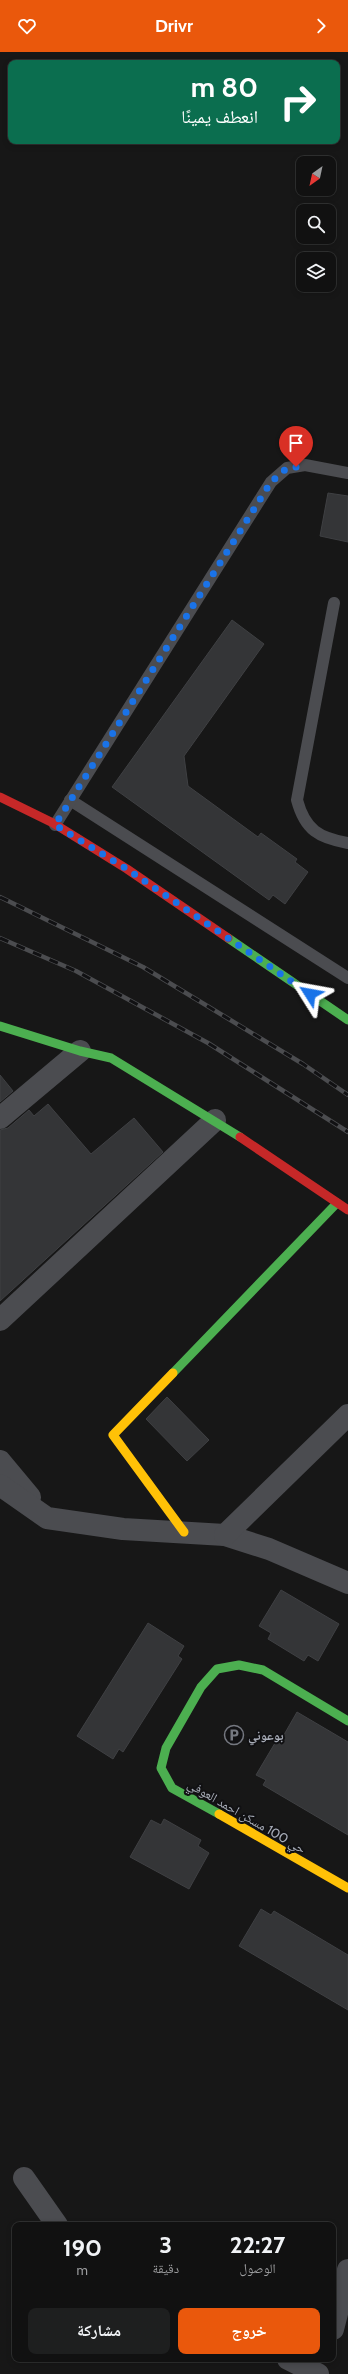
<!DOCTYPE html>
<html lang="ar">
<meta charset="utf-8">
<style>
body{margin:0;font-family:Cabin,"Noto Naskh Arabic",sans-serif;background:#1e1f1f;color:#f1f3f6;direction:rtl;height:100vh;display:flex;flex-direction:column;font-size:15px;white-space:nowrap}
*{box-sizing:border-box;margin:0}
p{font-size:13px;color:#9c9d9f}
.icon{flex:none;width:22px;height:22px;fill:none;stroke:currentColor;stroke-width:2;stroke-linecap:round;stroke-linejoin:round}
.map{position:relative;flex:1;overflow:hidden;direction:ltr}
.sheet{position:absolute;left:12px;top:2170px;width:324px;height:140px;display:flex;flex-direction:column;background:#111;border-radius:8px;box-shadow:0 2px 6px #0003,0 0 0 1px #303131;direction:rtl}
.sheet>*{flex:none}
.guide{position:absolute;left:8px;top:8px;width:332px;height:84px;border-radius:8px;box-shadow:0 2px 6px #0003,0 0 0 1px #303131;direction:rtl;background:#0b6e4f;color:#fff;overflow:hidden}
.needle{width:26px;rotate:213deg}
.tools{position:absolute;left:296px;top:104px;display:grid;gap:8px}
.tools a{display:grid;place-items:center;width:40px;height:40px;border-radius:8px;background:#111;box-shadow:0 2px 6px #0003,0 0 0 1px #303131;font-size:20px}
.pin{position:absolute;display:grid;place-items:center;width:34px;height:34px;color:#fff;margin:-41px -17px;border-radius:50% 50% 50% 0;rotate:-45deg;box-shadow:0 0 4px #0007}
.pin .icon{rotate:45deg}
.me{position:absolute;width:44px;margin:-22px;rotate:304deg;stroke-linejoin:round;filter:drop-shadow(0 0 3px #0008)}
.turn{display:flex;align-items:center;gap:14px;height:84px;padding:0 16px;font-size:18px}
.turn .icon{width:52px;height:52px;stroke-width:2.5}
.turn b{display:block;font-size:28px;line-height:34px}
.eta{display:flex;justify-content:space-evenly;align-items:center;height:68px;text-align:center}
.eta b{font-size:24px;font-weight:800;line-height:28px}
.cta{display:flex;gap:8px;margin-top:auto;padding:8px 16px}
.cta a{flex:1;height:46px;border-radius:8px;background:#ea580c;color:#fff;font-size:16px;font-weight:800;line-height:46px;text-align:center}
.cta a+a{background:#1e1f1f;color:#f1f3f6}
header{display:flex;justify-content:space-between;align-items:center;height:52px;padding:0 16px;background:#ea580c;color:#fff;font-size:18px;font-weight:800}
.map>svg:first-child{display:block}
.building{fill:#343537;stroke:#3f4043}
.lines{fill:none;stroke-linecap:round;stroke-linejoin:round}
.lane{stroke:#4b4c50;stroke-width:12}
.street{stroke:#4b4c50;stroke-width:22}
.fast{stroke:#4caf50;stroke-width:9}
.slow{stroke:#ffc107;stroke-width:9}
.jam{stroke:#c62828;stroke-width:9}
.rail-casing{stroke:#4b4c4f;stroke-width:4.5}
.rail{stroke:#111113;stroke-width:3;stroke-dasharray:9;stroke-linecap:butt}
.route{stroke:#1a73e8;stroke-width:7;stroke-dasharray:0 12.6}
.labels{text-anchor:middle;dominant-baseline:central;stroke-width:4;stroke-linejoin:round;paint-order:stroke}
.poi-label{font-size:13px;font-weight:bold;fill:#a8adb8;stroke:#111113;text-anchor:start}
.street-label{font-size:13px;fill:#a8adb8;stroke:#111113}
</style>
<header><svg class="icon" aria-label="forward" viewBox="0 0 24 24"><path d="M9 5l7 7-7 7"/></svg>Drivr<svg class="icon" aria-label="heart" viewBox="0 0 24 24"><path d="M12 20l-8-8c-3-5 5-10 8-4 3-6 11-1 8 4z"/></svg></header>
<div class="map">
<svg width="348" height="2322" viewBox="0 0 348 2322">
<rect width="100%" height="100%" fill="#171717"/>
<!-- building -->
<g class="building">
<polygon points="328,441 348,444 348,490 320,484"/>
<polygon points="232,568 264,592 184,704 188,734 258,785 261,781 297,807 295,810 308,820 285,852 273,843 269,848 112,735"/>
<polygon points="0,1023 13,1039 0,1050"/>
<polygon points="48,1052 91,1102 134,1066 163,1100 0,1249 0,1078 8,1076 29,1058 34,1064"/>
<polygon points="167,1345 209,1388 187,1409 146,1367"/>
<polygon points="281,1538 339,1572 318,1609 308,1603 304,1609 268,1587 271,1581 259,1574"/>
<polygon points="148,1571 184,1594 178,1604 182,1607 123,1700 119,1697 113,1707 77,1684"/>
<polygon points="297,1660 348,1690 348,1783 263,1733 266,1728 256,1723 278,1686 281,1688"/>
<polygon points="164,1767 201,1788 198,1794 209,1801 189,1837 130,1805 151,1768 161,1773"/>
<polygon points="261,1857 271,1863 274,1859 348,1903 348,1958 239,1894"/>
</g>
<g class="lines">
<!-- lane -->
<g class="lane">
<path d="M334,551L297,748C305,778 319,786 348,791"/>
<polyline points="70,748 348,926"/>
<polyline points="55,773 271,430 287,416 305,413 348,421"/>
</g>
<!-- street -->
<g class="street">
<polyline points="0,1066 80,999"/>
<polyline points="0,1268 215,1068"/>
<polyline points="0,1409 30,1445"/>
<polyline points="0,1433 47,1466 123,1477 225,1483 269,1497 348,1531"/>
<polyline points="225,1483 348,1363"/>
<polyline points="24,2126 57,2173"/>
<polyline points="333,2277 348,2218"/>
<polyline points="288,2307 318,2322"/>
</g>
<!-- fast -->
<g class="fast">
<polyline points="228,886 348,968"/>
<polyline points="0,974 80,999 111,1006 240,1085"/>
<polyline points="173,1321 337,1151"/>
<polyline points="219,1762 172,1736 161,1716 166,1696 201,1635 217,1617 239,1613 263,1618 348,1669"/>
</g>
<!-- slow -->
<g class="slow">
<polyline points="173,1321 113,1383 184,1480"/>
<polyline points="219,1762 348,1836"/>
</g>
<!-- jam -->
<g class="jam">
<polyline points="0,745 53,771 127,817 228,886"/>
<polyline points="240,1085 348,1158"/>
</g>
<!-- rail casing -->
<g class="rail-casing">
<g id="rail">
<polyline points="0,845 143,915 303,1012 348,1043"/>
<polyline points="0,886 76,919 208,991 348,1080"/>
</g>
</g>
<!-- rail -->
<use href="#rail" class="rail"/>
</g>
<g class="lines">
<!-- route -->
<polyline class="route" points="296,415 287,416 271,430 55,773 127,817 310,942"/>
</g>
<!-- icons -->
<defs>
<g id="parking-ring" transform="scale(1)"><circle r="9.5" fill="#111113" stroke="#757880" stroke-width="1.5"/><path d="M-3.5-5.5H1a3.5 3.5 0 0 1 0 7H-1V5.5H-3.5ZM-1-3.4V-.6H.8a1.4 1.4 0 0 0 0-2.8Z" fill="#757880"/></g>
</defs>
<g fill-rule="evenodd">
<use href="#parking-ring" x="234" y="1683"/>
</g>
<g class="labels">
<!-- poi labels -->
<g class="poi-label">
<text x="248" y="1683">بوعوني</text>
</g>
<!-- street labels -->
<g class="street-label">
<text transform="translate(247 1764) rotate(30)">حي 100 مسكن احمد العوفي</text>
</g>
</g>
</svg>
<div class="tools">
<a><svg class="needle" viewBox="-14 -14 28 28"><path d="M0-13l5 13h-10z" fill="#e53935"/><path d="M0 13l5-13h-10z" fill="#9c9d9f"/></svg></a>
<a><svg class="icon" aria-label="search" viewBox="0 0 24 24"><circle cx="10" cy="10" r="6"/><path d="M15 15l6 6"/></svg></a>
<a><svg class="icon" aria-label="layers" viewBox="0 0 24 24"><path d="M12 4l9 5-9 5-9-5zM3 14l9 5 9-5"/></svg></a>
</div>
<div class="pin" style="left:296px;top:415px;background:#d93025"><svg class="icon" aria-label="arrive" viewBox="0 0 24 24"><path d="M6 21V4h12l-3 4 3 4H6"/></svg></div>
<svg class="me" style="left:310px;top:942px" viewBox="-20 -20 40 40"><path d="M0-17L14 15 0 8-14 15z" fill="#1a73e8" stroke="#fff" stroke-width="4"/></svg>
<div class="guide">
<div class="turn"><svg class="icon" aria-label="right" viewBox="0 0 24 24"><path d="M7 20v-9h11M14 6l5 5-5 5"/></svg><div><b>80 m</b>انعطف يمينًا</div></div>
</div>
<section class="sheet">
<div class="eta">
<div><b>22:27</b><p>الوصول</p></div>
<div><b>3</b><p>دقيقة</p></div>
<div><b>190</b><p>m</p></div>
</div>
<div class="cta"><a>خروج</a><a>مشاركة</a></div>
</section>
</div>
